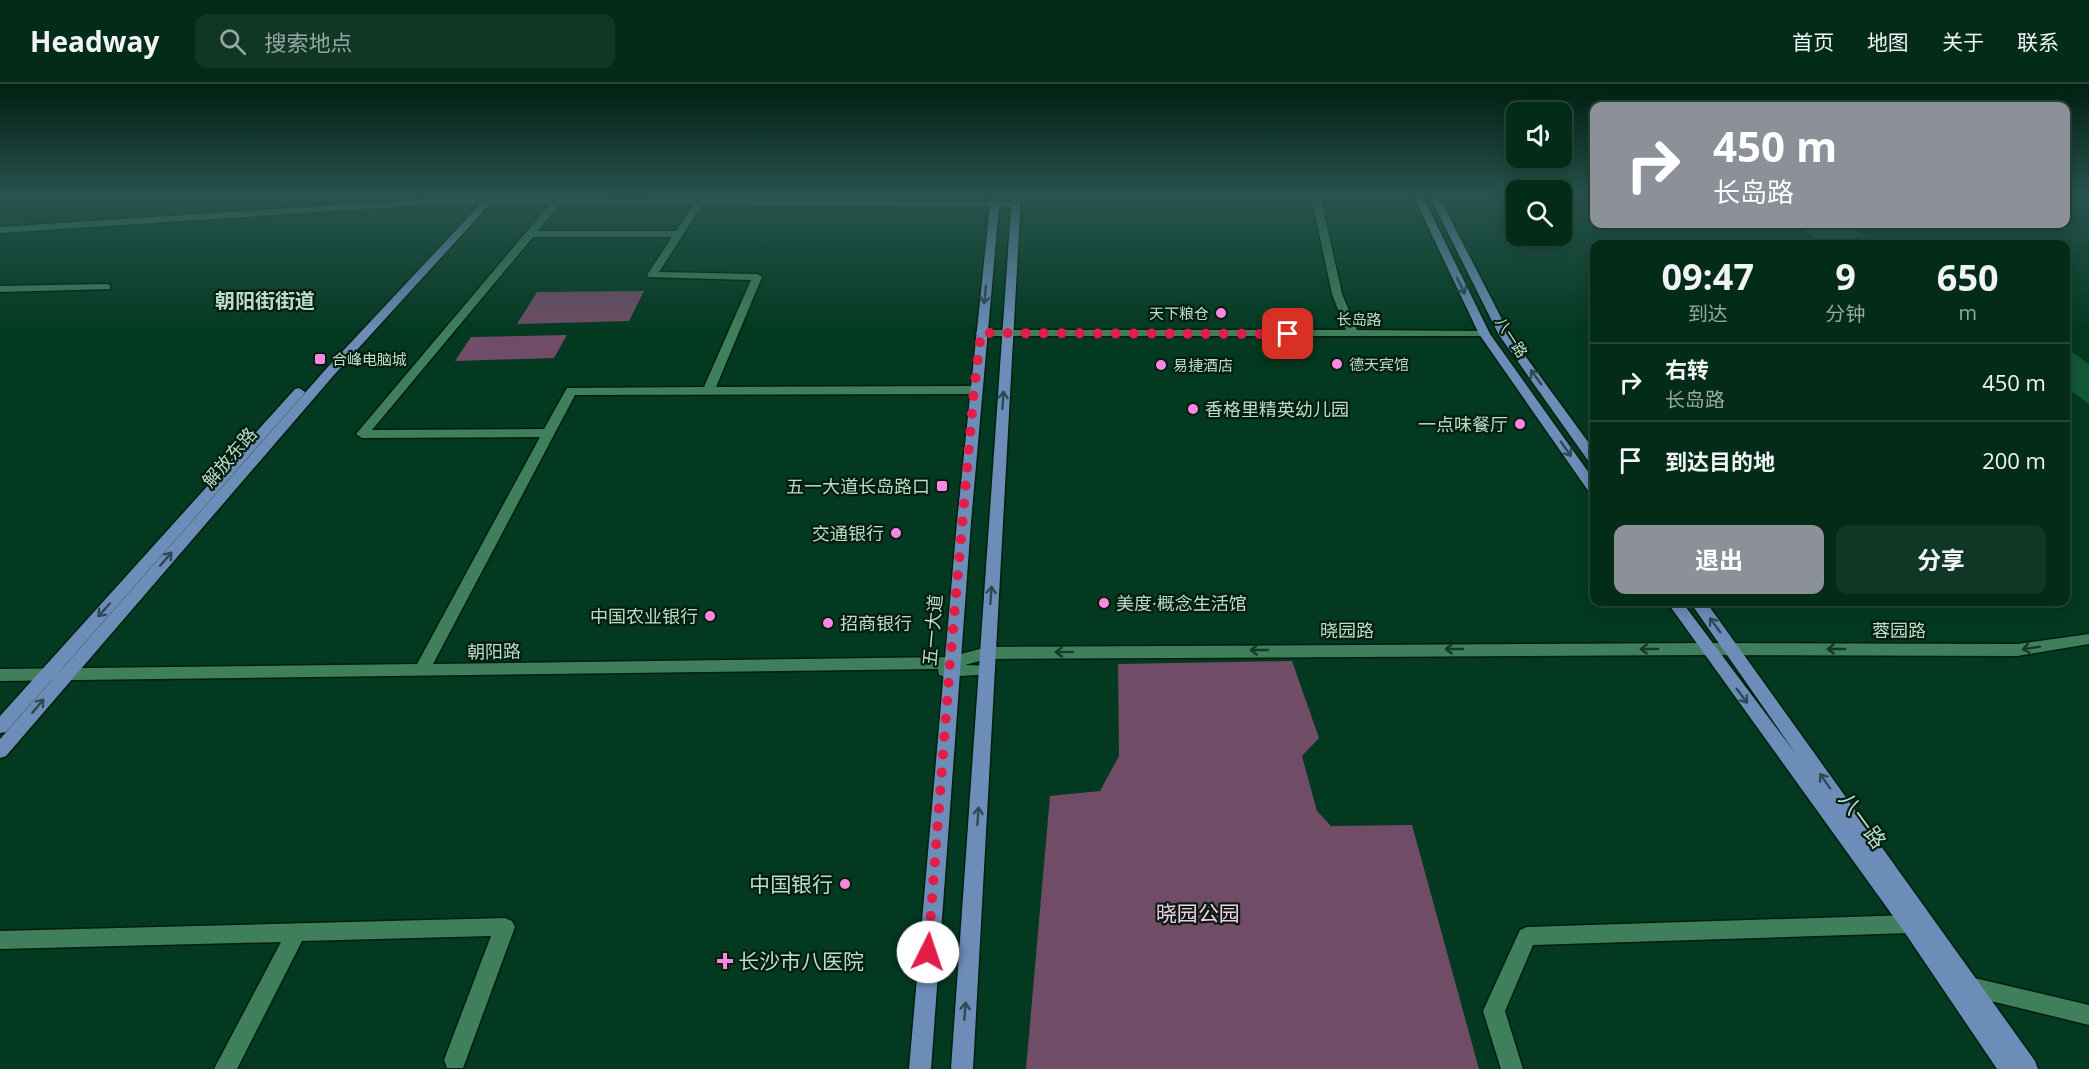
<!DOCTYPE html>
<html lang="zh">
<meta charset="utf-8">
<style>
body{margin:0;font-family:"Open Sans","Noto Sans SC",sans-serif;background:#103725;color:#f1f3f6;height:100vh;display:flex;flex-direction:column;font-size:22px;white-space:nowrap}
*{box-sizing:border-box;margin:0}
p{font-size:20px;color:#96a7a2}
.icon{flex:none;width:33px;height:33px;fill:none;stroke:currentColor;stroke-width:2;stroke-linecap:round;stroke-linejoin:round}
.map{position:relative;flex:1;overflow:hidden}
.panel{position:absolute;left:1590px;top:156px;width:480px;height:366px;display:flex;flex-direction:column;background:#022b18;border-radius:12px;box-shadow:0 3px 15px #0003,0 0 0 2px #234737}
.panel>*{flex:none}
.banner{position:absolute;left:1590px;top:18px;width:480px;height:126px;border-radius:12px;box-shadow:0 3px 15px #0003,0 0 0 2px #234737;background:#8c9099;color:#fff;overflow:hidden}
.tools{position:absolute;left:1506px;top:18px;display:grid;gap:12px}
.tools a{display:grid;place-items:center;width:66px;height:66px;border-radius:12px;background:#022b18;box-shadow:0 3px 15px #0003,0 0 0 2px #234737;font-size:30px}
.pin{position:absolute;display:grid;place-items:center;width:51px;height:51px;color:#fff;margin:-26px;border-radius:12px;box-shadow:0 3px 9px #0006}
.me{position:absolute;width:66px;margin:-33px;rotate:4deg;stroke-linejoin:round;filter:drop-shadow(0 0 4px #0008)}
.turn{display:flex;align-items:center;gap:21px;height:126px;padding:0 24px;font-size:27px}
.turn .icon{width:78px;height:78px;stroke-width:2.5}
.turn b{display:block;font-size:42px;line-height:51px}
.eta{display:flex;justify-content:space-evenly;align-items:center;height:102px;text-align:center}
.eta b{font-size:36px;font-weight:700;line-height:42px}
.cta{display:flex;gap:12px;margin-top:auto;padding:12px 24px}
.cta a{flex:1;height:69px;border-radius:12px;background:#8c9099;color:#fff;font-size:24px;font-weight:700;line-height:69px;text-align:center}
.cta a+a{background:#103725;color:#f1f3f6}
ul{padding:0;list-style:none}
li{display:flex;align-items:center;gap:18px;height:78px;padding:0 24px;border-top:2px solid #234737}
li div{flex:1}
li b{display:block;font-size:22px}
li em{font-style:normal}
header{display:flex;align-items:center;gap:36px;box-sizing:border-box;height:84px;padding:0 30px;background:#022b18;border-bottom:2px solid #234737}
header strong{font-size:28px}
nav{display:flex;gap:33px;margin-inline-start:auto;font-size:21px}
.search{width:420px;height:54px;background:#103725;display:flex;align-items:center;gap:15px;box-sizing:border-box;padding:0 21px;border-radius:12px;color:#96a7a2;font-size:22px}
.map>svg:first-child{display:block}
.green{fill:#704c66}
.water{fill:#115836}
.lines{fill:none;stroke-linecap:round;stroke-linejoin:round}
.minor-casing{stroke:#001e0d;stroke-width:3}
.major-casing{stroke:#001e0d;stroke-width:3}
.minor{fill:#3f7f5b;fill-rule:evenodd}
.major{fill:#6c8db8;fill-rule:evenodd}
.oneway{stroke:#2d4a53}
.oneway2{stroke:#153a26}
.route{stroke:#e11d48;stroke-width:10;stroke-dasharray:0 18}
.poi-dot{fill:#fd86e1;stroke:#031d0f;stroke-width:2}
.labels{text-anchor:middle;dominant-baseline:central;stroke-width:4.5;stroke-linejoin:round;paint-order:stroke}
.far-poi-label{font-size:15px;fill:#bdddc8;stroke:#031d0f;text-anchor:start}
.far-street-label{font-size:15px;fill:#bdddc8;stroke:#031d0f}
.poi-label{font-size:18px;fill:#bdddc8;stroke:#031d0f;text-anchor:end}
.street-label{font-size:18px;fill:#bdddc8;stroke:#031d0f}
.far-district-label{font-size:20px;font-weight:bold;fill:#bdddc8;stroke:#031d0f}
.near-street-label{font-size:21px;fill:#bdddc8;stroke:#031d0f}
.near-poi-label{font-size:21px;fill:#bdddc8;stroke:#031d0f;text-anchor:end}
.near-park-label{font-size:21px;fill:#fac8ec;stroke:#031d0f}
</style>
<header>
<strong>Headway</strong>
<div class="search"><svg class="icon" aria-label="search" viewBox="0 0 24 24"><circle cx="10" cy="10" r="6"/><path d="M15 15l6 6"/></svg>搜索地点</div>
<nav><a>首页</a><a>地图</a><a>关于</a><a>联系</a></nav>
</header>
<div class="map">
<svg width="2089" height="985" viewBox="0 0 2089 985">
<rect width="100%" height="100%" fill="#033920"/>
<!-- green -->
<g class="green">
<polygon points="644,207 629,237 517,240 537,208"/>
<polygon points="567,251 554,274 455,277 471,253"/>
<polygon points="1292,577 1319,654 1302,672 1317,727 1331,742 1412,741 1479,985 1026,985 1050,712 1100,707 1119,672 1118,580"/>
</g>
<!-- water -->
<g class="water">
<polygon points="1795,140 1841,140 1884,160 1821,160"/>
<polygon points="2066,264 2089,280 2089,320 2066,303"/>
</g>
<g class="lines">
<!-- minor casing -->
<g class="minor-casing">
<g id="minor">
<path d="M702,111L705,112V116L1019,118L1021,120L1016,123L702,121L659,188L757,190L762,193L716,303L974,302L980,306L974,310L575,311L433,580L950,573L987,563L1707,559L2017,560L2089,550V560L2017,572L1707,571L987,575L965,581L993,582L995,586L993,590L945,593L939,591L938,585L0,597V585L417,580L540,353L362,354L356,350L550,120H442L0,149V143L442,114L696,116ZM560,120L693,121L676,147H538ZM533,153H672L647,191L648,193L751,196L704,303L567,304L544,345L372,346Z"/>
<polygon points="1311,111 1320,111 1342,210 1357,246 1485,247 1489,248 1489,252 981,252 975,249 981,246 1346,246 1332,210"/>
<polygon points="106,200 110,201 110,205 0,208 0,202"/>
<polygon points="1910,831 1917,834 1920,840 1917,846 1910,849 1533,861 1505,927 1523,985 1501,985 1483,927 1520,846 1527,843"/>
<polygon points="505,834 512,837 515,843 466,976 463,984 447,984 444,976 491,852 302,857 237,985 214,985 281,858 0,865 0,847"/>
<polygon points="1970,893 2089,921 2089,941 1962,910 1959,903 1962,896"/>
</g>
</g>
<!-- major casing -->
<g class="major-casing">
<g id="major">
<polygon points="489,111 498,111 334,291 6,672 0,674 0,655 326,285"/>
<polygon points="991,111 1000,111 971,438 931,985 909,985 957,438"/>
<polygon points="1012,111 1021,111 973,985 951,985"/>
<polygon points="1413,111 1422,111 1490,250 1594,396 1594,409 1589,408 1479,250"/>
<polygon points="1429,111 1438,111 1510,251 1594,366 1594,379 1589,378 1499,251"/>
<polygon points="299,304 305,308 303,311 6,648 0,649 0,632 295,305"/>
<polygon points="1667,518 1682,518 1796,670 1690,518 1706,518 2035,977 2038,985 1997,985 1903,846"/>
</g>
</g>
<!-- minor -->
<use href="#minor" class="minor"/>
<!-- major -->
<use href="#major" class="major"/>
</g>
<!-- one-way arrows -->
<defs><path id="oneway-shaft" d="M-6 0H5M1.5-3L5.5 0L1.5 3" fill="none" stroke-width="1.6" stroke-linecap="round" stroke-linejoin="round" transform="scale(1.5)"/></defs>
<g class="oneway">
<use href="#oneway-shaft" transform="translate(1461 202) rotate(64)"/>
<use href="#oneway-shaft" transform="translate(985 211) rotate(96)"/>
<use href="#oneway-shaft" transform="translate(1536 293) rotate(-126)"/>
<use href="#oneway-shaft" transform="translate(1003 316) rotate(-86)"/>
<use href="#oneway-shaft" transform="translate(1566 365) rotate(55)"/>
<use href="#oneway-shaft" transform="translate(166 475) rotate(-49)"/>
<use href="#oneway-shaft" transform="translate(991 511) rotate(-86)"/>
<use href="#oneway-shaft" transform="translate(104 526) rotate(132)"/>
<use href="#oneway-shaft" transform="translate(1715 541) rotate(-126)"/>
<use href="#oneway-shaft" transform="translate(1742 612) rotate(54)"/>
<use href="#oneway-shaft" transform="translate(38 622) rotate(-50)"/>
<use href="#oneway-shaft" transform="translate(1825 697) rotate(-125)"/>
<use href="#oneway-shaft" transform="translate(978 732) rotate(-86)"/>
<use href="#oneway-shaft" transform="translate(965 927) rotate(-86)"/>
</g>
<g class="oneway2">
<use href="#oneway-shaft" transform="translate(2031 564) rotate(171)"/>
<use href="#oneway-shaft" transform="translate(1454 565) rotate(180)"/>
<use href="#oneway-shaft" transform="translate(1649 565) rotate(180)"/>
<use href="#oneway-shaft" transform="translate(1836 565) rotate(-180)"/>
<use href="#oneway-shaft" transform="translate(1259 566) rotate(180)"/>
<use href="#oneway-shaft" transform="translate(1064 568) rotate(179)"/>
</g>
<!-- sky -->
<linearGradient id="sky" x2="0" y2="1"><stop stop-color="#021f12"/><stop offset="0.45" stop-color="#28544e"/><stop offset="1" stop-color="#28544e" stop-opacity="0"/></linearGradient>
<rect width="2089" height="249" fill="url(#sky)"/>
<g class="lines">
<!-- route -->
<polyline class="route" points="928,868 950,579 974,306 981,249 1288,250"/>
</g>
<!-- markers -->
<g class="poi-dot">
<circle cx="1221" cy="229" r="6"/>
<rect x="314" y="269" width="12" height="12" rx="3"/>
<circle cx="1337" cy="280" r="6"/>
<circle cx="1161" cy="281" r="6"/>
<circle cx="1193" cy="325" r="6"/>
<circle cx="1520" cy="340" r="6"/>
<rect x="936" y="396" width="12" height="12" rx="3"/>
<circle cx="896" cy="449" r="6"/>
<circle cx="1104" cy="519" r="6"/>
<circle cx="710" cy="532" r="6"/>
<circle cx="828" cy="539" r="6"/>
<circle cx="845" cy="800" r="6"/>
<path d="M722 868h6v6h6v6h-6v6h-6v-6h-6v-6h6z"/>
</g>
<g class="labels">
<!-- far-poi labels -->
<g class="far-poi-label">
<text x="1209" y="229" text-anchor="end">天下粮仓</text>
<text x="332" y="275">合峰电脑城</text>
<text x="1349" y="280">德天宾馆</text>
<text x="1173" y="281">易捷酒店</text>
</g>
<!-- far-street labels -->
<g class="far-street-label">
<text x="1359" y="235">长岛路</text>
<text transform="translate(1512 253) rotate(57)">八一路</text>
</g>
<!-- poi labels -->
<g class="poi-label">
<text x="1205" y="325" text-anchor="start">香格里精英幼儿园</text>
<text x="1508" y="340">一点味餐厅</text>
<text x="930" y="402">五一大道长岛路口</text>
<text x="884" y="449">交通银行</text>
<text x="1116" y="519" text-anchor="start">美度·概念生活馆</text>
<text x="698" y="532">中国农业银行</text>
<text x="840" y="539" text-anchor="start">招商银行</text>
</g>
<!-- street labels -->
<g class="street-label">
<text transform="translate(229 373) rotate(-49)">解放东路</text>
<text transform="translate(932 546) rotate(-85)">五一大道</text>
<text x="1347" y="546">晓园路</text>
<text x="1899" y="546">蓉园路</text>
<text transform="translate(494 567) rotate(-1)">朝阳路</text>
</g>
<!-- far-district labels -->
<g class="far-district-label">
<text x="265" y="216">朝阳街街道</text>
</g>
<!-- near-street labels -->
<g class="near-street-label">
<text transform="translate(1863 736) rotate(54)">八一路</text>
</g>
<!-- near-poi labels -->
<g class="near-poi-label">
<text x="833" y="800">中国银行</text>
<text x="738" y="877" text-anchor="start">长沙市八医院</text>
</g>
<!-- near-park labels -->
<g class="near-park-label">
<text x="1198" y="829">晓园公园</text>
</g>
</g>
</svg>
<div class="tools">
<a><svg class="icon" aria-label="sound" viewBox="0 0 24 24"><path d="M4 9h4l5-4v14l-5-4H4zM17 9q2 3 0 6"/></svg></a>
<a><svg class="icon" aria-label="search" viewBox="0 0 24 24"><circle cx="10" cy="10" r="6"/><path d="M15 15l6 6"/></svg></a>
</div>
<div class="pin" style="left:1288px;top:250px;background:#d93025"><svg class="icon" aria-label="arrive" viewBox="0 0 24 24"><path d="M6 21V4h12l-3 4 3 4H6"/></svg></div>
<svg class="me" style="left:928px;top:868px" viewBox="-20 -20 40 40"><circle r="19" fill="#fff"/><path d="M0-13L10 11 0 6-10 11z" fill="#e11d48"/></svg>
<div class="banner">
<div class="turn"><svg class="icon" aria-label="right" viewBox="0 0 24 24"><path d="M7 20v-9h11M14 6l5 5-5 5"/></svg><div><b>450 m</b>长岛路</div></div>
</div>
<section class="panel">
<div class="eta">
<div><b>09:47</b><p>到达</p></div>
<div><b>9</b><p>分钟</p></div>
<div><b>650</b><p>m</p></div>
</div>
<ul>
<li><svg class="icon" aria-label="right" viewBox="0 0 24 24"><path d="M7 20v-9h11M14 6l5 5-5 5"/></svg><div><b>右转</b><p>长岛路</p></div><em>450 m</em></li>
<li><svg class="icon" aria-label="arrive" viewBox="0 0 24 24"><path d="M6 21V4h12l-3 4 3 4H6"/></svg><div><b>到达目的地</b></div><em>200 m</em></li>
</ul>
<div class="cta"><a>退出</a><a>分享</a></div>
</section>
</div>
